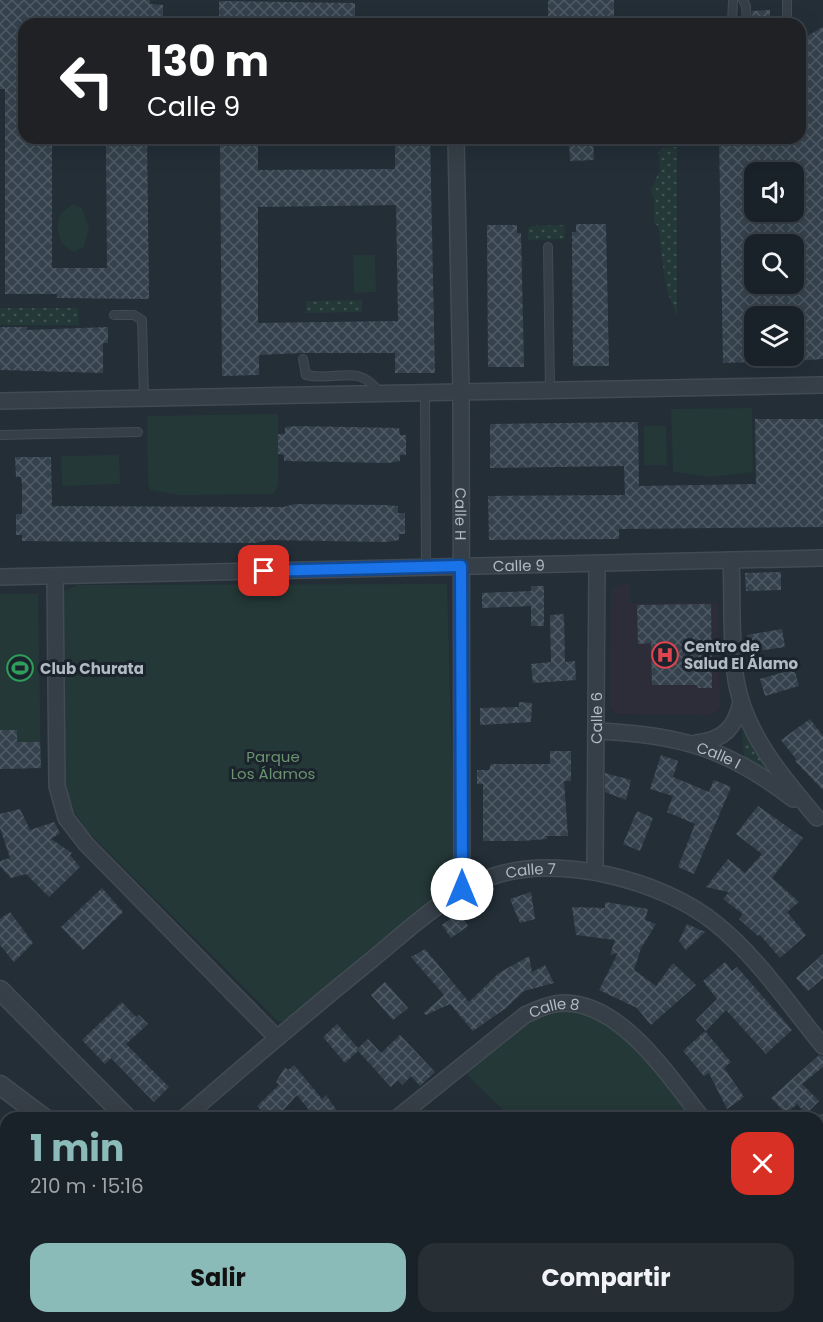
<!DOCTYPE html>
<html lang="es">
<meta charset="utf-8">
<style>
body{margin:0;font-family:Poppins,sans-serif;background:#272f35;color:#f1f3f6;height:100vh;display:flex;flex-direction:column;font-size:22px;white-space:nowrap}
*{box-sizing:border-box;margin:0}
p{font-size:20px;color:#9fa4a8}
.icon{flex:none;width:33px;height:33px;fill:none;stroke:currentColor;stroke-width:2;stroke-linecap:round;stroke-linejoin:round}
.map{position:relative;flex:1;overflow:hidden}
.sheet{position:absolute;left:0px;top:1112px;width:824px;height:212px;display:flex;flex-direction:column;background:#1a2229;border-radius:18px 18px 0 0;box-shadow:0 6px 24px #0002,0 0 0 2px #383f46}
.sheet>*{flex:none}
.banner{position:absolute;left:18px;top:18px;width:788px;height:126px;border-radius:18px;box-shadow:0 6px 24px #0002,0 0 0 2px #383f46;background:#202124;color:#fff;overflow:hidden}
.buttons{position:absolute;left:744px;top:162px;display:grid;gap:12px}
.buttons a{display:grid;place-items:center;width:60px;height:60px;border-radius:12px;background:#1a2229;box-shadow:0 6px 24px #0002,0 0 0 2px #383f46;font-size:30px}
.pin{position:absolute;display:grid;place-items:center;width:51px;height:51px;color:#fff;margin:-26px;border-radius:12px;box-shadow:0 3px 9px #0006}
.me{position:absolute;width:66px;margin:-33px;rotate:0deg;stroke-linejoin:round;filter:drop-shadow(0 0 4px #0008)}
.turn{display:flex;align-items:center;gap:21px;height:126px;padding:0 30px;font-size:27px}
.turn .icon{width:78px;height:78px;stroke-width:2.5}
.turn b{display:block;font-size:42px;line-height:51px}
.round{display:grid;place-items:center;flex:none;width:63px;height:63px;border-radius:18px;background:#272f35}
.overview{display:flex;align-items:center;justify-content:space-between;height:102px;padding:0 30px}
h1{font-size:36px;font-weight:700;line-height:45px;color:#8bbbb9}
.button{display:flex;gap:12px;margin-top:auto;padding:12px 30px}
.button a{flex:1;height:69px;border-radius:18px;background:#8bbbb9;color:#111;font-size:24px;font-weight:700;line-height:69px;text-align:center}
.button a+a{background:#272f35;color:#f1f3f6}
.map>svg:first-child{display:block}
.medical{fill:#2d2d39}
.grass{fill:url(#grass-dots)}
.park{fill:#243837}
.building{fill:url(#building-cross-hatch);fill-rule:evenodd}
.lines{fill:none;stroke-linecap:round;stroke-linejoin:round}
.service-casing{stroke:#424b54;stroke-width:10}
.minor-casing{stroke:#424b54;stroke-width:18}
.tertiary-casing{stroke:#424b54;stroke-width:21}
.secondary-casing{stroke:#424b54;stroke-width:24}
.service{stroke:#363f47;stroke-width:8}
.minor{stroke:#363f47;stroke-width:15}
.tertiary{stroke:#363f47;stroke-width:18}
.secondary{stroke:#444f5a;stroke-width:21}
.route-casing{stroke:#114b97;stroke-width:15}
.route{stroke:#1a73e8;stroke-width:10}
.labels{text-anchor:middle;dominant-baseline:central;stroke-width:6;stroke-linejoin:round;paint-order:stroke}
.street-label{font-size:15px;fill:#b1bac4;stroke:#1b242c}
.poi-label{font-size:15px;font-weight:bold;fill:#b1bac4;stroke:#1b242c;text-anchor:start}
.park-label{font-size:15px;fill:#6a926e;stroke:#1b242c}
</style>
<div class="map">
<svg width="823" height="1322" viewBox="0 0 823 1322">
<defs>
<pattern id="grass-dots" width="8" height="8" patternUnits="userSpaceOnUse" patternTransform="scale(1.5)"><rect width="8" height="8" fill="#243837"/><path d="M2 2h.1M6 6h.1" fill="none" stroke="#415352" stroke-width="1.8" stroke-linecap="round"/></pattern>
<pattern id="building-cross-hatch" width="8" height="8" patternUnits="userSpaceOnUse" patternTransform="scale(1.5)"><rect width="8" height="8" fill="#35424d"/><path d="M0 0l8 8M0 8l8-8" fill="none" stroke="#505b65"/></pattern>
</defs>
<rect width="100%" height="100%" fill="#232e37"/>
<!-- medical -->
<polygon class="medical" points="617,585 630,585 630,603 718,602 720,708 712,715 616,714 610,707 611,590"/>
<!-- grass -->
<g class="grass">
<polygon points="677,147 677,316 666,288 658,226 654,223 654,200 651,189 660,170 658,152 663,148"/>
<polygon points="565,225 565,239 528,240 528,229 531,226"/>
<polygon points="362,300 362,312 306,313 306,301"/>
<polygon points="0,308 78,308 79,325 0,325"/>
<polygon points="748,732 769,769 766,772 744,758 742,733"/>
</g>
<!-- park -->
<g class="park">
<polygon points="73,204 82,208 89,228 84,247 74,252 62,244 57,229 60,214"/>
<polygon points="353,255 375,255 376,292 354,293"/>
<polygon points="752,408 753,472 711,477 673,472 671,409"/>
<polygon points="278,414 278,485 273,494 179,495 151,490 148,485 147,416"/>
<polygon points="644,426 666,426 667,465 644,465"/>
<polygon points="119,455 120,484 62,486 61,456"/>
<polygon points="447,584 455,873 452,886 286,1021 278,1021 87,831 68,802 64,781 64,591 77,585"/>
<polygon points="0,594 38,594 41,768 0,769"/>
<path d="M566,1009C581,1013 596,1017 610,1025C637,1042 671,1092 693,1117H510L465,1073L528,1022Z"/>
</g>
<!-- building -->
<g class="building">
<polygon points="0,0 150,0 150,4 163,5 163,24 24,24 24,138 52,138 52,268 107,268 106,138 147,138 149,299 57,298 57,294 5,294 5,89 0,89"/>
<rect x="548" y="0" width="66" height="24"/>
<polygon points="219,1 355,3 355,24 219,24"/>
<polygon points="770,10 770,24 753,24 752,11"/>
<path d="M823,27V359L794,361V316H754V362L723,363L719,138H800V49L807,36ZM754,172H794V212H754ZM754,244H794V284H754Z"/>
<path d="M220,138H258V170L395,169V138H430L435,373H395V353H302L259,355V375L222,376ZM396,205L398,321L258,323V207Z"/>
<polygon points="569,138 593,138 594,160 570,161"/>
<polygon points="576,224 606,224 609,366 573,366 572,232 576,232"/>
<polygon points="487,225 517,225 517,233 521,233 524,367 488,367"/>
<polygon points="0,327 27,327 27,330 108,327 108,343 103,343 103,373 0,370"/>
<polygon points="755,419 823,419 823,527 619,529 619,539 489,540 488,496 625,495 624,466 490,468 490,424 638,422 639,486 756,484"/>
<polygon points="297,426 399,428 400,435 406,435 406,455 400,455 400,461 388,463 284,461 284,455 278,454 278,434 285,434 285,427"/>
<polygon points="15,457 51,457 52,506 283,507 295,504 385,505 398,506 398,513 405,513 405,534 399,534 399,540 386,542 268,540 256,543 22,541 22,535 16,535 16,514 22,514 22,485 21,477 16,477"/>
<polygon points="781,572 781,590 746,591 745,573"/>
<polygon points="531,586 544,586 544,626 531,626 531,606 482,608 482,593 531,591"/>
<polygon points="711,604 712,688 698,688 697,685 652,685 651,643 638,644 637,605"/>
<polygon points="564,614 565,662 575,661 576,680 533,683 531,664 551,662 550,615"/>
<polygon points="782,629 785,647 750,652 747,635"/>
<polygon points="794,669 799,686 765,696 760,679"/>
<polygon points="519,702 532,703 531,722 480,725 480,708 519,707"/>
<polygon points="810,719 823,736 823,790 795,761 797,760 781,740"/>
<polygon points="0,730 17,730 17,742 40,742 41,768 0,769"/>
<polygon points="550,751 571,751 571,781 564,781 568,836 546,836 547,839 522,841 483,841 483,784 477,784 477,770 489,770 491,764 550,764"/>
<polygon points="661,755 678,761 673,777 709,792 714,780 731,787 694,874 678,867 695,824 667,812 673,796 650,789"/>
<polygon points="605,773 631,780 626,800 605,792"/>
<polygon points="758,806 803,838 772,878 799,902 787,912 806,935 780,958 760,935 758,936 739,919 743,914 723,899 729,892 706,887 728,859 745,873 762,854 736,834"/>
<polygon points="20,809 30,830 54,822 60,833 51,839 72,853 70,855 80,867 49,897 26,874 11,878 0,866 0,861 10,858 0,828 0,814"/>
<polygon points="637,811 653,818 640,851 623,844"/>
<polygon points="102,888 123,912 83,950 61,927"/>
<polygon points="531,892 535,919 520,923 510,899"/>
<polygon points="605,902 648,909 645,920 656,924 641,948 634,970 656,986 673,963 696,985 651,1025 637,1008 599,990 618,953 610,955 615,940 576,935 572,907 605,908"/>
<polygon points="10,912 33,943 14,962 0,945 0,919"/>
<polygon points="459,913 468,926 451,938 442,925"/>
<polygon points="687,924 705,932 686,950 679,941"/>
<polygon points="425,949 469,1002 499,973 529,956 532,972 545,965 554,983 524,991 506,1008 473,1031 450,1004 426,1015 424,1013 444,995 411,957"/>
<polygon points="823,954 823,978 808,991 796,978"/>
<polygon points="725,962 732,971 737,967 792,1030 766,1054 726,1010 706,1031 696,1020 717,999 703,981"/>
<polygon points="385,982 408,1008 393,1020 371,995"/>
<polygon points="122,1002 136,1017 139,1015 148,1024 126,1044 169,1087 154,1102 111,1058 105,1064 82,1040"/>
<polygon points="337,1024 358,1048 368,1039 381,1053 400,1035 435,1072 420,1086 411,1076 402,1085 398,1080 391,1087 358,1051 345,1063 323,1037"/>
<polygon points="705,1031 731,1062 724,1068 744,1097 727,1109 709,1073 704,1076 683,1051"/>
<polygon points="819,1055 823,1056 823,1067 802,1084 819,1101 806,1114 797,1104 786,1114 771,1098"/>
<polygon points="294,1065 322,1099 326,1095 342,1118 315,1118 297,1095 276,1118 268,1118 257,1106 279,1085 276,1082 285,1067 288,1070"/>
</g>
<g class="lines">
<!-- service casing -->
<g class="service-casing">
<g id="service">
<polyline points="743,0 746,6 747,24"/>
<polyline points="787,0 787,24"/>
<polyline points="732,24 733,0"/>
<polyline points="548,247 550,390"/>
<polyline points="114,315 134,315 142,320 144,398"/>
<path d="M303,359L306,375C337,382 358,362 380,393"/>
<polyline points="425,392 426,567"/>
<polyline points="0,435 138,432"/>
</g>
</g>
<!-- minor casing -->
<g class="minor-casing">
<g id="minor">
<path id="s1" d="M456,138L461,392L462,889"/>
<polyline points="0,401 823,385"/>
<path d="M731,560C733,599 730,641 736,680C745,734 783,778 817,818"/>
<polyline points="55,576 57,786 66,818 86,844 277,1038"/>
<path id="s2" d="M0,577L823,558"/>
<path id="s3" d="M596,731C677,734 728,748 793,799"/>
<path d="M696,743C724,740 735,728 741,702"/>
<path id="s4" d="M595,872L597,563"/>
<path id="s5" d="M184,1118C245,1065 306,1013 369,962C407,931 443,895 491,877C557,853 662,880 715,923C757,956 789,1005 823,1046"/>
<path id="s6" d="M397,1118L525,1015C538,1009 551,1003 565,1003C623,1004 669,1077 702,1118"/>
<polyline points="818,1127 823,1123"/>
<polyline points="0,1296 6,1301"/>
<polyline points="23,1317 28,1322"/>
<polyline points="563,1317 568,1322"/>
<polyline points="149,1322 155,1317"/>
<polyline points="577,1322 583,1317"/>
</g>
</g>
<!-- tertiary casing -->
<g class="tertiary-casing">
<g id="tertiary">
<polyline points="0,990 127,1118"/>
<polyline points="0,1085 44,1118"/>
<polyline points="253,1317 258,1322"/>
<polyline points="324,1317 329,1322"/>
</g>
</g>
<!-- secondary casing -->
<g class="secondary-casing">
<g id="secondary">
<polyline points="818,1299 823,1294"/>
<polyline points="790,1322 796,1317"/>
</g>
</g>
<!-- service -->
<use href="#service" class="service"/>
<!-- minor -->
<use href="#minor" class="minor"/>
<!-- tertiary -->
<use href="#tertiary" class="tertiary"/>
<!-- secondary -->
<use href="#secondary" class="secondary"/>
</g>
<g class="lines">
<!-- route casing -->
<g class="route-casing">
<polyline id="route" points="264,571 461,566 462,889"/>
</g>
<!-- route -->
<use href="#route" class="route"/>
</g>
<!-- icons -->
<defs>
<g id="hospital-ring" transform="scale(1.35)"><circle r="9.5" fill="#1b242c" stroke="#e0444e" stroke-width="1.5"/><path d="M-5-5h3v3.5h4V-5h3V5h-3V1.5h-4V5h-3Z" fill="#e0444e"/></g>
<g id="stadium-ring" transform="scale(1.35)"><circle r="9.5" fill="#1b242c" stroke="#2e9e5b" stroke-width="1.5"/><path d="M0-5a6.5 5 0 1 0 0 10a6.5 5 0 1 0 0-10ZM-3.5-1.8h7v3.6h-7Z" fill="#2e9e5b"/></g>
</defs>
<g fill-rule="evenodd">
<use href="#hospital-ring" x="665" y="655"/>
<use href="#stadium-ring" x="20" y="668"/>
</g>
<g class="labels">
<!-- street labels -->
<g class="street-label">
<text stroke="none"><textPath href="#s1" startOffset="376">Calle H</textPath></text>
<text stroke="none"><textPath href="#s2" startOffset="519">Calle 9</textPath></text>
<text stroke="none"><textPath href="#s4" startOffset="154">Calle 6</textPath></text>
<text stroke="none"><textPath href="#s3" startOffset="126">Calle I</textPath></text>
<text stroke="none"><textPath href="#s5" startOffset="432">Calle 7</textPath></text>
<text stroke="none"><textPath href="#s6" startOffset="195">Calle 8</textPath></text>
</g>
<!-- poi labels -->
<g class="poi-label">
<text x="684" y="646">Centro de<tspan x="684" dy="17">Salud El Álamo</tspan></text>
<text x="40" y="668">Club Churata</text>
</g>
<!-- park labels -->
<g class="park-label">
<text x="273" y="756">Parque<tspan x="273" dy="17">Los Álamos</tspan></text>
</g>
</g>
</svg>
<div class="buttons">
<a><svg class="icon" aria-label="sound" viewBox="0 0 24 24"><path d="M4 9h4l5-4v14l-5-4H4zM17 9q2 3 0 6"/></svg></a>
<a><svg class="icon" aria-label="search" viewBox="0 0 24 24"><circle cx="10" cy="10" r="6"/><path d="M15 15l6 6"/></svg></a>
<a><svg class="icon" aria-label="layers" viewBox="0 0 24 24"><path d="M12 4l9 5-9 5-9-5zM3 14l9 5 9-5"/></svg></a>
</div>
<div class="pin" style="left:264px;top:571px;background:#d93025"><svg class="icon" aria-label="arrive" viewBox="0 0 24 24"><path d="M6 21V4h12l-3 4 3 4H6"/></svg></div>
<svg class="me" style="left:462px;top:889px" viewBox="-20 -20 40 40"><circle r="19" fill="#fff"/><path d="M0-13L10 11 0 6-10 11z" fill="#1a73e8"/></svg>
<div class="banner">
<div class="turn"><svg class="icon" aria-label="left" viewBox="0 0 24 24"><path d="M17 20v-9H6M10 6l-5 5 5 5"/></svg><div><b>130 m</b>Calle 9</div></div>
</div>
<section class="sheet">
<div class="overview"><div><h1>1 min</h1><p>210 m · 15:16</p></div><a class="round" style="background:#d93025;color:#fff"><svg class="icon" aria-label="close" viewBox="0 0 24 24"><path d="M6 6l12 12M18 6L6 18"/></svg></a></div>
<div class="button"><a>Salir</a><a>Compartir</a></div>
</section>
</div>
